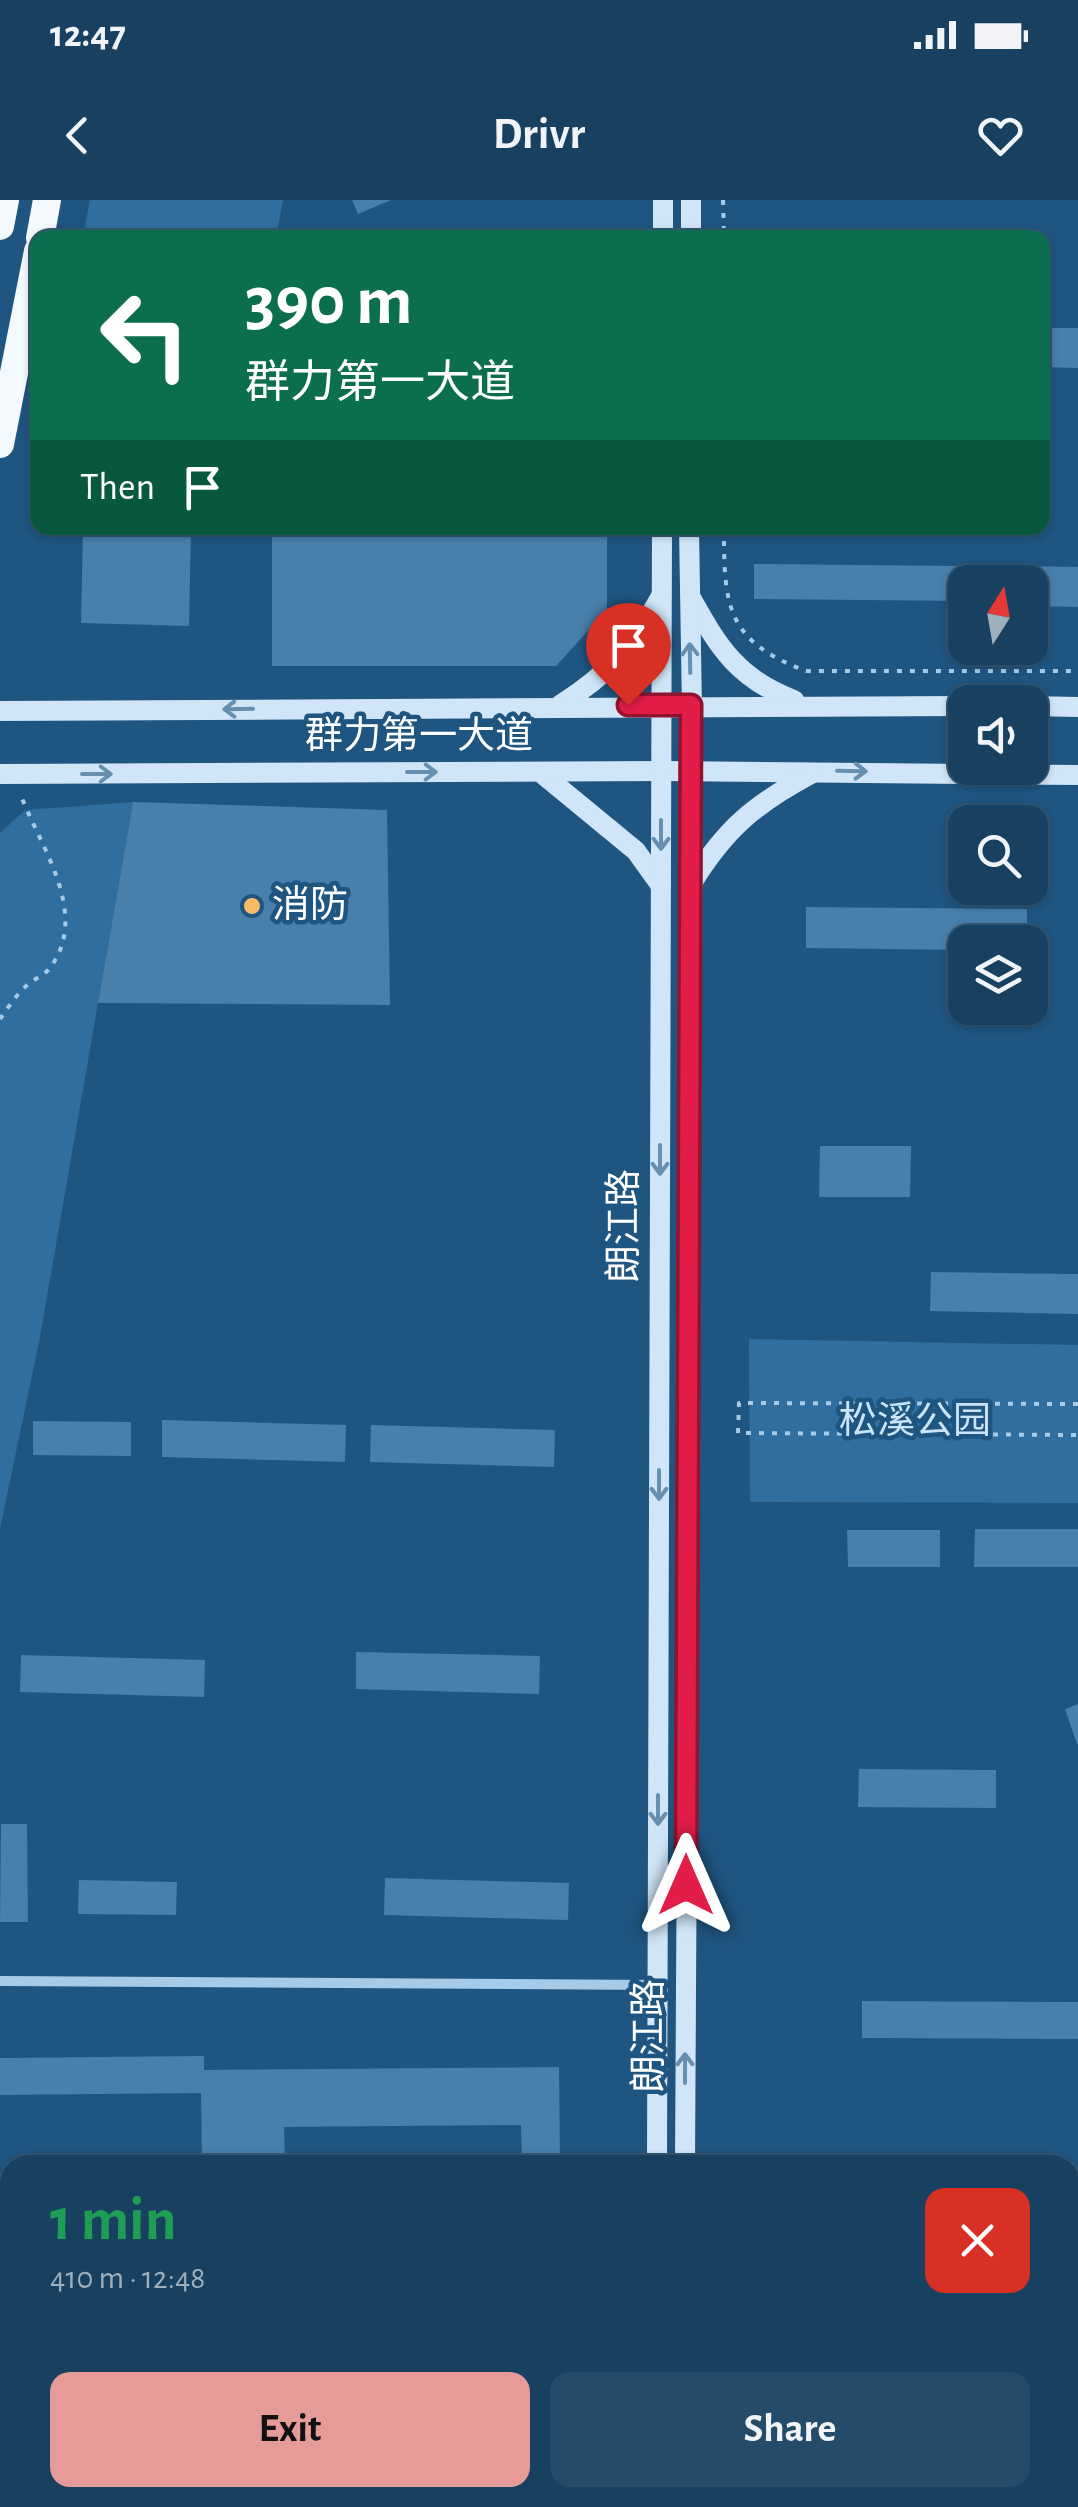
<!DOCTYPE html>
<meta charset="utf-8">
<style>
body{margin:0;font-family:"Alegreya Sans","Noto Sans SC",sans-serif;background:#244b6a;color:#f1f3f6;height:100vh;display:flex;flex-direction:column;font-size:38px;white-space:nowrap}
*{box-sizing:border-box;margin:0}
p{font-size:32px;color:#9eafbd}
.icon{flex:none;width:55px;height:55px;fill:none;stroke:currentColor;stroke-width:2;stroke-linecap:round;stroke-linejoin:round}
.map{position:relative;flex:1;overflow:hidden}
.side{position:absolute;left:0px;top:1955px;width:1080px;height:352px;display:flex;flex-direction:column;background:#174061;border-radius:30px 30px 0 0;box-shadow:0 2px 8px #0004,0 0 0 2px #365976}
.side>*{flex:none}
.guide{position:absolute;left:30px;top:30px;width:1020px;height:305px;border-radius:20px;box-shadow:0 2px 8px #0004,0 0 0 2px #365976;background:#0b6e4f;color:#fff;overflow:hidden}
.needle{width:65px;rotate:11deg}
.tools{position:absolute;left:948px;top:365px;display:grid;gap:20px}
.tools a{display:grid;place-items:center;width:100px;height:100px;border-radius:20px;background:#174061;box-shadow:0 2px 8px #0004,0 0 0 2px #365976;font-size:50px}
.pin{position:absolute;display:grid;place-items:center;width:85px;height:85px;color:#fff;margin:-102px -42px;border-radius:50% 50% 50% 0;rotate:-45deg;box-shadow:0 0 10px #0007}
.pin .icon{rotate:45deg}
.me{position:absolute;width:110px;margin:-55px;rotate:0deg;stroke-linejoin:round;filter:drop-shadow(0 0 8px #0008)}
.turn{display:flex;align-items:center;gap:35px;height:210px;padding:0 50px;font-size:45px}
.turn .icon{width:130px;height:130px;stroke-width:2.5}
.turn b{display:block;font-size:70px;line-height:85px}
.then{display:flex;align-items:center;height:95px;padding:0 50px;background:#0003;gap:20px;font-size:38px}
.round{display:grid;place-items:center;flex:none;width:105px;height:105px;border-radius:20px;background:#244b6a}
.summary{display:flex;align-items:center;justify-content:space-between;height:170px;padding:0 50px}
h1{font-size:60px;font-weight:600;line-height:75px;color:#1e9e55}
.button{display:flex;gap:20px;margin-top:auto;padding:20px 50px}
.button a{flex:1;height:115px;border-radius:20px;background:#e69b98;color:#111;font-size:40px;font-weight:600;line-height:115px;text-align:center}
.button a+a{background:#244b6a;color:#f1f3f6}
.status{display:flex;justify-content:space-between;align-items:center;height:70px;padding:0 50px;background:#174061;direction:ltr}
.status svg{height:28px;fill:currentColor}
header{display:flex;justify-content:space-between;align-items:center;height:130px;padding:0 50px;background:#174061;font-size:45px;font-weight:600}
.map>svg:first-child{display:block}
.green{fill:#2f6e9e}
.building{fill:#487fab}
.lines{fill:none;stroke-linecap:round;stroke-linejoin:round}
.path{stroke:#a5cbe9;stroke-width:4;stroke-dasharray:5 8;stroke-linecap:butt}
.minor{stroke:#a5cbe9;stroke-width:10}
.secondary{stroke:#d0e5f7;stroke-width:20}
.trunk{stroke:#f4f9fe;stroke-width:28}
.oneway{stroke:#668fb0}
.route-casing{stroke:#92132f;stroke-width:25}
.route{stroke:#e11d48;stroke-width:18}
.poi-dot{fill:#f7bc65;stroke:#1f5581;stroke-width:4}
.labels{text-anchor:middle;dominant-baseline:central;stroke-width:9;stroke-linejoin:round;paint-order:stroke}
.street-label{font-size:38px;fill:#fff;stroke:#1f5581}
.poi-label{font-size:38px;fill:#fff;stroke:#1f5581;text-anchor:start}
.park-label{font-size:38px;fill:#c9e3f7;stroke:#1f5581}
</style>
<div class="status"><b>12:47</b><svg viewBox="0 0 49 12"><path d="M0 12V9h3v3zM5 12V6h3v6zM10 12V3h3v9zM15 12V0h3v12zM26 1h20v11H26zM47 4h2v5h-2z"/></svg></div>
<header><svg class="icon" aria-label="back" viewBox="0 0 24 24"><path d="M15 5l-7 7 7 7"/></svg>Drivr<svg class="icon" aria-label="heart" viewBox="0 0 24 24"><path d="M12 20l-8-8c-3-5 5-10 8-4 3-6 11-1 8 4z"/></svg></header>
<div class="map">
<svg width="1078" height="2307" viewBox="0 0 1078 2307">
<rect width="100%" height="100%" fill="#1f5581"/>
<!-- green -->
<g class="green">
<polygon points="90,0 283,0 276,37 83,37"/>
<polygon points="133,602 40,1137 0,1329 0,633 25,610"/>
<polygon points="749,1139 1078,1145 1078,1303 750,1302"/>
<rect x="360" y="2298" width="200" height="9"/>
</g>
<!-- building -->
<g class="building">
<polygon points="352,0 391,0 358,14"/>
<polygon points="1042,128 1078,128 1078,168 1042,167"/>
<polygon points="83,328 191,328 189,426 81,423"/>
<polygon points="272,328 607,328 607,410 556,466 272,466"/>
<polygon points="754,364 962,366 962,401 754,399"/>
<polygon points="1010,366 1078,367 1078,407 1030,406 1030,382 1009,382"/>
<polygon points="133,602 387,610 390,805 98,803"/>
<polygon points="806,707 1027,709 1027,742 965,742 965,750 806,748"/>
<polygon points="820,946 911,946 910,997 819,997"/>
<polygon points="931,1072 1078,1074 1078,1114 930,1111"/>
<polygon points="162,1220 346,1225 345,1262 162,1257"/>
<polygon points="33,1221 131,1222 131,1256 33,1255"/>
<polygon points="371,1225 555,1230 554,1267 370,1262"/>
<polygon points="975,1329 1078,1329 1078,1367 974,1367"/>
<polygon points="847,1330 940,1330 940,1367 848,1367"/>
<polygon points="356,1452 540,1456 539,1494 356,1489"/>
<polygon points="21,1455 205,1460 204,1497 20,1492"/>
<polygon points="1078,1504 1078,1544 1077,1544 1065,1509"/>
<polygon points="859,1569 996,1570 996,1608 858,1607"/>
<polygon points="1,1624 27,1624 28,1722 0,1722"/>
<polygon points="385,1678 569,1683 568,1720 384,1715"/>
<polygon points="79,1680 177,1682 176,1715 78,1714"/>
<polygon points="862,1801 1078,1802 1078,1839 862,1838"/>
<polygon points="204,1856 204,1870 559,1867 560,1965 522,1965 521,1925 284,1927 285,1965 202,1965 201,1893 0,1895 0,1858"/>
<rect x="0" y="1999" width="10" height="55"/>
<rect x="1070" y="2015" width="8" height="38"/>
<rect x="0" y="2151" width="10" height="123"/>
</g>
<g class="lines">
<!-- path -->
<g class="path">
<polyline points="723,0 724,38"/>
<path d="M724,328C724,406 726,441 806,471H1078"/>
<path d="M0,819C7,809 15,797 24,788C31,780 42,777 49,769C92,715 39,645 20,593"/>
<polyline points="1078,1204 739,1203 738,1233 1078,1235"/>
</g>
<!-- minor -->
<polyline class="minor" points="0,1781 657,1785"/>
<!-- secondary -->
<g class="secondary">
<polyline points="663,38 663,0"/>
<polyline points="691,38 691,0"/>
<path d="M691,398C719,448 738,479 794,500"/>
<path d="M560,505C610,473 632,448 661,396"/>
<polyline points="1030,506 1078,507"/>
<polyline points="0,511 965,506"/>
<polyline points="540,572 636,651 661,686"/>
<polyline points="0,574 662,571 1078,575"/>
<path d="M692,683C725,629 755,604 811,574"/>
<polyline points="657,1965 662,328"/>
<polyline points="685,1965 693,571 689,328"/>
<polyline points="655,2307 655,2298"/>
<polyline points="683,2307 683,2298"/>
</g>
<!-- trunk -->
<g class="trunk">
<polyline points="0,26 5,0"/>
<polyline points="40,38 47,0"/>
<polyline points="0,244 38,51"/>
</g>
</g>
<!-- one-way arrows -->
<defs><path id="oneway-shaft" d="M-6 0H5M1.5-3L5.5 0L1.5 3" fill="none" stroke-width="1.6" stroke-linecap="round" stroke-linejoin="round" transform="scale(2.5)"/></defs>
<g class="oneway">
<use href="#oneway-shaft" transform="translate(690 458) rotate(-91)"/>
<use href="#oneway-shaft" transform="translate(238 509) rotate(179)"/>
<use href="#oneway-shaft" transform="translate(852 571) rotate(1)"/>
<use href="#oneway-shaft" transform="translate(422 572)"/>
<use href="#oneway-shaft" transform="translate(97 574)"/>
<use href="#oneway-shaft" transform="translate(661 635) rotate(90)"/>
<use href="#oneway-shaft" transform="translate(660 960) rotate(90)"/>
<use href="#oneway-shaft" transform="translate(659 1285) rotate(90)"/>
<use href="#oneway-shaft" transform="translate(658 1610) rotate(90)"/>
<use href="#oneway-shaft" transform="translate(685 1868) rotate(-90)"/>
</g>
<g class="lines">
<!-- route casing -->
<g class="route-casing">
<polyline id="route" points="628,505 691,505 686,1685"/>
</g>
<!-- route -->
<use href="#route" class="route"/>
</g>
<!-- markers -->
<circle class="poi-dot" cx="252" cy="706" r="10"/>
<g class="labels">
<!-- street labels -->
<g class="street-label">
<text x="419" y="537">群力第一大道</text>
<text transform="translate(625 1026) rotate(-90)">朗江路</text>
<text transform="translate(650 1836) rotate(-90)">朗江路</text>
</g>
<!-- poi labels -->
<g class="poi-label">
<text x="272" y="706">消防</text>
</g>
<!-- park labels -->
<g class="park-label">
<text x="915" y="1222">松溪公园</text>
</g>
</g>
</svg>
<div class="tools">
<a><svg class="needle" viewBox="-14 -14 28 28"><path d="M0-13l5 13h-10z" fill="#e53935"/><path d="M0 13l5-13h-10z" fill="#9eafbd"/></svg></a>
<a><svg class="icon" aria-label="sound" viewBox="0 0 24 24"><path d="M4 9h4l5-4v14l-5-4H4zM17 9q2 3 0 6"/></svg></a>
<a><svg class="icon" aria-label="search" viewBox="0 0 24 24"><circle cx="10" cy="10" r="6"/><path d="M15 15l6 6"/></svg></a>
<a><svg class="icon" aria-label="layers" viewBox="0 0 24 24"><path d="M12 4l9 5-9 5-9-5zM3 14l9 5 9-5"/></svg></a>
</div>
<div class="pin" style="left:628px;top:505px;background:#d93025"><svg class="icon" aria-label="arrive" viewBox="0 0 24 24"><path d="M6 21V4h12l-3 4 3 4H6"/></svg></div>
<svg class="me" style="left:686px;top:1685px" viewBox="-20 -20 40 40"><path d="M0-17L14 15 0 8-14 15z" fill="#e11d48" stroke="#fff" stroke-width="4"/></svg>
<div class="guide">
<div class="turn"><svg class="icon" aria-label="left" viewBox="0 0 24 24"><path d="M17 20v-9H6M10 6l-5 5 5 5"/></svg><div><b>390 m</b>群力第一大道</div></div>
<div class="then">Then<svg class="icon" aria-label="arrive" viewBox="0 0 24 24"><path d="M6 21V4h12l-3 4 3 4H6"/></svg></div>
</div>
<section class="side">
<div class="summary"><div><h1>1 min</h1><p>410 m · 12:48</p></div><a class="round" style="background:#d93025;color:#fff"><svg class="icon" aria-label="close" viewBox="0 0 24 24"><path d="M6 6l12 12M18 6L6 18"/></svg></a></div>
<div class="button"><a>Exit</a><a>Share</a></div>
</section>
</div>
